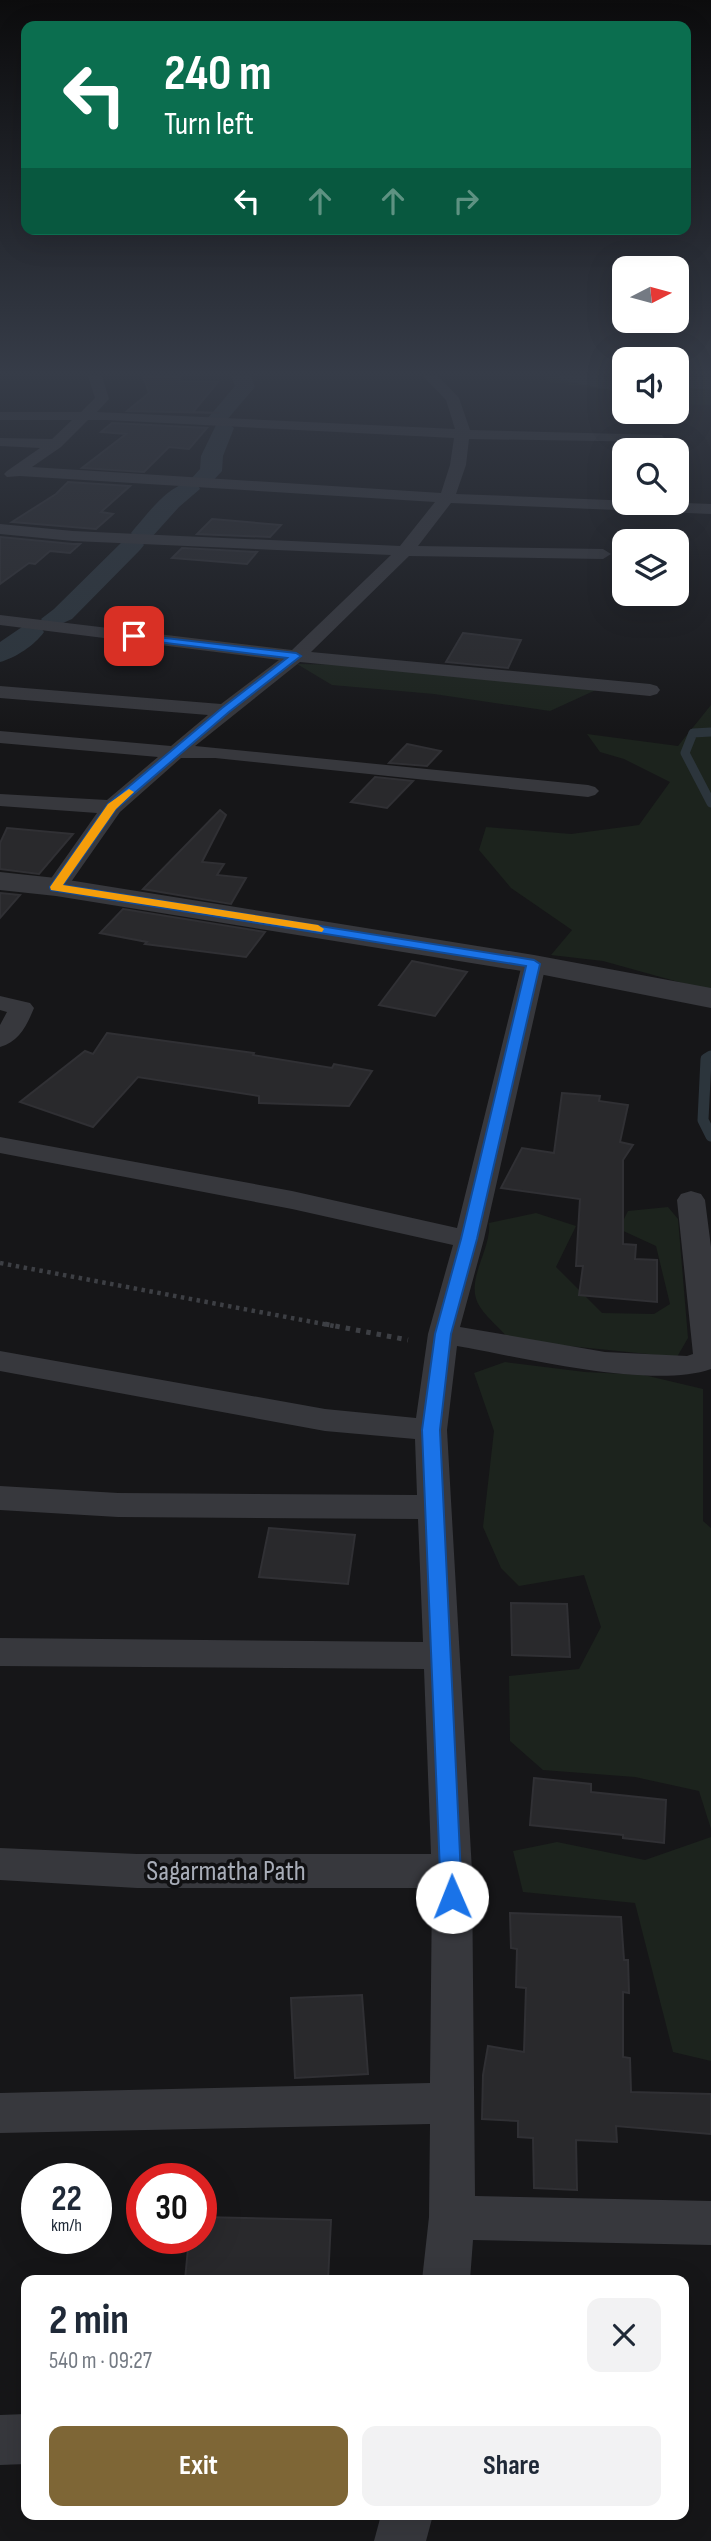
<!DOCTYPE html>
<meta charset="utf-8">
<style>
body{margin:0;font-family:"Sofia Sans Condensed",sans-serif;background:#f2f2f3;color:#1f2937;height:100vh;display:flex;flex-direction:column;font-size:26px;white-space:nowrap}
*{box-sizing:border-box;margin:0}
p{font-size:23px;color:#747a83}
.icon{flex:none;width:38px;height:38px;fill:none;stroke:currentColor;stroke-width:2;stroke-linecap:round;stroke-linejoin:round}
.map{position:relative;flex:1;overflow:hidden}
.details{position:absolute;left:21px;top:2275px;width:668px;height:245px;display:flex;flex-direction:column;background:#fff;border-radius:14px;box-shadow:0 7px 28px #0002}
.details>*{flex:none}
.top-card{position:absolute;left:21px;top:21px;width:670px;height:214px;border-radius:14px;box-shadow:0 7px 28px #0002;background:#0b6e4f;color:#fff;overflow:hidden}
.needle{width:46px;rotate:84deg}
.fabs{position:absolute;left:612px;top:256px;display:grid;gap:14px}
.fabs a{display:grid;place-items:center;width:77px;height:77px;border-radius:14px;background:#fff;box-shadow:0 7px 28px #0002;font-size:35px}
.speed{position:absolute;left:21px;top:2163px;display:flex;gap:14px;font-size:35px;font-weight:700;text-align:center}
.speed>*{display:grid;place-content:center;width:91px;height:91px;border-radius:50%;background:#fff;box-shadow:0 7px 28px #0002;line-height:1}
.speed small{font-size:18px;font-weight:400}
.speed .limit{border:10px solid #d22;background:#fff;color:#111}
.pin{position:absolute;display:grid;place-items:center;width:60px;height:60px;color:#fff;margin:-30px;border-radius:14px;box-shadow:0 4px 10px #0006}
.me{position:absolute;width:77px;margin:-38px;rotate:359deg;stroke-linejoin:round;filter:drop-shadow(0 0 5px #0008)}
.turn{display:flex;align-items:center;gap:24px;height:147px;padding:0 28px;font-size:32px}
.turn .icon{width:91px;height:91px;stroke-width:2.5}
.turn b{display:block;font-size:49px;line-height:60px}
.lanes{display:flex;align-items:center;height:66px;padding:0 28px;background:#0003;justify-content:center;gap:35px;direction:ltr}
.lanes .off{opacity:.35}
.round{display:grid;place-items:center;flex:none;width:74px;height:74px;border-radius:14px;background:#f2f2f3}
.overview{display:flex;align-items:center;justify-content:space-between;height:119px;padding:0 28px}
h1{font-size:42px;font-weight:700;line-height:52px}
.button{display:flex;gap:14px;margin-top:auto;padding:14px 28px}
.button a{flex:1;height:80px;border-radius:14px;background:#7e6636;color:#fff;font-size:28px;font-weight:700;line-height:80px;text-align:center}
.button a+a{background:#f2f2f3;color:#1f2937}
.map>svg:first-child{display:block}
.green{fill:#1c231d}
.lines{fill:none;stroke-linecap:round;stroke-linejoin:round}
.stream-far1{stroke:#2c353c;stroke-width:9}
.stream{stroke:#2c353c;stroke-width:11}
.canal{fill:#2c353c;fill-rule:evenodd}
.building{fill:#29292c;stroke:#303034;stroke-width:2}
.path-far1{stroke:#3d3f44;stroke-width:4.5;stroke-dasharray:3.5 4.5;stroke-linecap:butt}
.path{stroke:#3d3f44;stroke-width:5;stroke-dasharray:4.5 6;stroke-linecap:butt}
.minor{fill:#37383d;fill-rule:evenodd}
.tertiary{fill:#37383d;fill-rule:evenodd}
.route{fill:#1a73e8;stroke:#114b97;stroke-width:2}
.slow{fill:#f59e0b}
.labels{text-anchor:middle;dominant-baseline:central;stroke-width:7;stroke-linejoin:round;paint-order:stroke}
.near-street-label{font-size:28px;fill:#a8adb8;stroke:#111113}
</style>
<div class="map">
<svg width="711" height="2541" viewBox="0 0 711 2541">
<rect width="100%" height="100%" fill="#161618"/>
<!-- green -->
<g class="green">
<polygon points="545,376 625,376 625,393 550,382"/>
<polygon points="677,376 711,376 711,405 677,404"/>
<polygon points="297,664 357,665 596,690 550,711 434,694 332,685"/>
<polygon points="711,705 711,991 603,961 551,955 572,930 511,888 479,850 486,827 571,834 639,825 670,782 624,759 600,752 587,734 678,746"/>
<path d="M668,1207L678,1219L688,1338L677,1357L510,1340C501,1329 488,1319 480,1307C463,1282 492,1250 489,1223L536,1213L576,1226L556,1267L602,1313L654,1314L670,1304L656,1246L619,1229L628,1211Z"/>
<polygon points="505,1362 585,1372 644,1375 703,1389 703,1521 711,1528 711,1829 699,1791 635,1777 543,1770 510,1741 509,1676 579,1669 601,1627 584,1575 519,1586 501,1568 483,1527 494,1431 474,1373"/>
<polygon points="711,1837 711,2061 673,2052 635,1903 523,1892 513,1851 557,1842 645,1860"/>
</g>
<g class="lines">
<!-- stream-far1 -->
<polyline class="stream-far1" points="711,732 693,733 685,753 711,803"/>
<!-- stream -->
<polyline class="stream" points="711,1056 706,1059 703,1120 711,1136"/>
<!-- canal -->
<g class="canal">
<polygon points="231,376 251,376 255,387 225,422 234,428 223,456 222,471 211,483 195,483 192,478 200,469 201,456 216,425 207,419 235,386"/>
<polygon points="558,376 599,376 625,381 625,393 561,380"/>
<polygon points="677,376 711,378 711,390 677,387"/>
<path d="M189,482L197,484L200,489L179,507L151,538H135L131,533L135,528C150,511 166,488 189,482Z"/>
<polygon points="132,538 140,540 144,545 140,550 72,619 54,627 45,624 41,619 54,609 124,540"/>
<path d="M31,624L40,627L44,632C35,645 15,658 0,662V642L22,627Z"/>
</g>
</g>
<!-- building -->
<g class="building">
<polygon points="143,376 180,376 179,381 218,382 193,412 220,413 127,411 149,393"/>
<polygon points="112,423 207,428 189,449 169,447 144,472 82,468 126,434 101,432"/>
<polygon points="68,482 130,486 101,512 113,514 96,529 12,522 56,494"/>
<polygon points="212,519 281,525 270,537 197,534"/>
<polygon points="0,537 73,544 80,544 70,553 50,551 35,564 29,563 0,584"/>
<polygon points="182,548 257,552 247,564 172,558"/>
<polygon points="463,633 521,640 508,668 446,662"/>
<polygon points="407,744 441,751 427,766 389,763"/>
<polygon points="375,777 413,781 387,808 351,802"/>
<polygon points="220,810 226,815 202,862 224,864 217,875 246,878 231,904 143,889"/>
<polygon points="7,828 73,834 39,874 0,869 0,843"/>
<polygon points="0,893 20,895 0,918"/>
<polygon points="123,909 265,932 246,957 145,944 147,942 100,933"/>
<polygon points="412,961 467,972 435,1016 379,1005"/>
<polygon points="107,1033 254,1053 253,1055 332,1068 334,1064 372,1071 349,1106 259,1103 259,1096 138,1077 93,1127 20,1102 85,1051 93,1054"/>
<polygon points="562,1093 600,1096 599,1101 628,1105 620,1142 633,1145 623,1160 623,1244 636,1245 635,1259 657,1260 657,1302 579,1295 583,1266 576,1266 580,1199 501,1188 522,1148 554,1153"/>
<polygon points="269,1528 355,1535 348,1584 259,1577"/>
<polygon points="511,1603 567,1604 570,1657 512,1655"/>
<polygon points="534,1778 591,1784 591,1792 666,1800 664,1843 623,1838 623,1835 530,1825"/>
<polygon points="510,1913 621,1917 624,1960 628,1960 629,1993 623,1992 623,2057 630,2058 631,2092 711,2094 711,2134 616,2126 617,2142 576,2140 577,2190 534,2188 533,2138 518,2137 518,2121 482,2119 483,2075 488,2046 524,2052 526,1988 516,1987 517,1949 511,1948"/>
<polygon points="362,1995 368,2074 295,2078 291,1998"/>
<polygon points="201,2217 331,2220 328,2280 185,2280 189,2238 201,2238"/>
</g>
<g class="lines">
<!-- path-far1 -->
<polyline class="path-far1" points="0,1263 334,1326"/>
<!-- path -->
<polyline class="path" points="325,1324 408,1340"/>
<!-- minor -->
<g class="minor">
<path d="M88,376H102L109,399L97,412L455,429L446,400L423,376H438L459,398L470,430L662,435L664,438L657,442L469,439L466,465L456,494L711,504V514L451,503L418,546L603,549L611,554L603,559L409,556L311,652L650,684L657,686L660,690L657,694L650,696L300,662L195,746L588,785L595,787L599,791L595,795L588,797L215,758H181L120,812L64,892H48L45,887L97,813L0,806V794L107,800L158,757L0,743V731L171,746L208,715L0,698V686L221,704L279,660L0,625V615L292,650L391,555L73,541L0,534V524L73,531L400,546L435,502L20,476L7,477L4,474L7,471L40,448L0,446V438L52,439L72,420H0V412H81L95,398ZM88,420H107L454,438L450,465L441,493L32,467L61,447Z"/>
<path d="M534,957L543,959L546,964L484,1239L460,1327L605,1352L687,1356L693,1354L677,1200L681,1194L691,1191L701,1194L705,1200L711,1247V1369C652,1390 521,1357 457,1346L447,1430L472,1871L475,2196L711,2201V2245L473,2240L470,2280H422L429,2217L430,2124L0,2133V2093L430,2083L432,1888H137L0,1880V1848L137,1854H431L424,1669L0,1666V1638L423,1642L418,1519L118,1517L0,1510V1486L118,1493L417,1495L415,1439L325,1431L0,1371V1351L325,1409L416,1418L428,1334L453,1245L292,1209L0,1153V1137L292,1191L457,1228L522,964L525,959Z"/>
<path d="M0,996L30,1003L34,1008C27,1025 19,1042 0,1047V1025L7,1012L0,1010Z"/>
<polygon points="26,2414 26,2464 0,2465 0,2415"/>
<polygon points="381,2515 433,2515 426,2541 374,2541"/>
</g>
<!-- tertiary -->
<polygon class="tertiary" points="0,872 56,878 534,955 711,988 711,1008 534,973 56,896 0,890"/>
</g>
<!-- sky -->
<linearGradient id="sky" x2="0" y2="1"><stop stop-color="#0c0c0d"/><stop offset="0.51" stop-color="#363c48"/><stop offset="1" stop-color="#363c48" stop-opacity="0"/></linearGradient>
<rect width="711" height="732" fill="url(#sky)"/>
<!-- route -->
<polygon class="route" points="131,634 296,653 301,656 229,712 116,809 63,885 534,960 540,964 477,1239 451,1334 440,1430 462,1897 459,1903 452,1906 444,1903 441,1897 422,1430 435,1334 461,1239 526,966 51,890 50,887 108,804 222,708 287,658 134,639 131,639"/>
<!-- slow -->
<polygon class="slow" points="129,789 134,792 116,809 63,885 318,925 324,929 322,932 51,890 50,887 108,804"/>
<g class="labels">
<!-- near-street labels -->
<g class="near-street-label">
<text x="226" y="1871">Sagarmatha Path</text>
</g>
</g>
</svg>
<div class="fabs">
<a><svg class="needle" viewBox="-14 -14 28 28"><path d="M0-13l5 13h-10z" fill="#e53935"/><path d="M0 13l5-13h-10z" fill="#747a83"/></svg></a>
<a><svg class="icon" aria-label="sound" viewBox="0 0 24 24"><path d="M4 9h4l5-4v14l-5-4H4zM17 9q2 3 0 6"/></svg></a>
<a><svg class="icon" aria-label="search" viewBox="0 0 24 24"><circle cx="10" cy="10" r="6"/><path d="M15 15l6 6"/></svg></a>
<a><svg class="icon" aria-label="layers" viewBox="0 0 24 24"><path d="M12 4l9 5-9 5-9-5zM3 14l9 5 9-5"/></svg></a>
</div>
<div class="speed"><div>22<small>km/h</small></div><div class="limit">30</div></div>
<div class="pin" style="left:134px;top:636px;background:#d93025"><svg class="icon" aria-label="arrive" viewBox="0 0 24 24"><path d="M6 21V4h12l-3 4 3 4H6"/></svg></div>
<svg class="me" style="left:452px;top:1897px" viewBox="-20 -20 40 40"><circle r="19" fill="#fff"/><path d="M0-13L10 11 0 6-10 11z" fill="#1a73e8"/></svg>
<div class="top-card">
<div class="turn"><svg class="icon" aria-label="left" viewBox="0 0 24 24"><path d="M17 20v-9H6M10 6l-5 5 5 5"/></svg><div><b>240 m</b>Turn left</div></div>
<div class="lanes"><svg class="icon" aria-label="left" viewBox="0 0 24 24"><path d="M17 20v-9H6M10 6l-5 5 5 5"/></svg><svg class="icon off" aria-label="ahead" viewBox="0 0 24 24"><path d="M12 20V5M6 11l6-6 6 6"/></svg><svg class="icon off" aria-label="ahead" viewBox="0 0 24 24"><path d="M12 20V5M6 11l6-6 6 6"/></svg><svg class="icon off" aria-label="right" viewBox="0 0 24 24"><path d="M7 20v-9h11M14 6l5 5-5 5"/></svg></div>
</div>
<section class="details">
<div class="overview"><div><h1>2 min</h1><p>540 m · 09:27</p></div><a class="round"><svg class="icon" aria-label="close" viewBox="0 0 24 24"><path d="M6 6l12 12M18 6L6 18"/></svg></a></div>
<div class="button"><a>Exit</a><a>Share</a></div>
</section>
</div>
